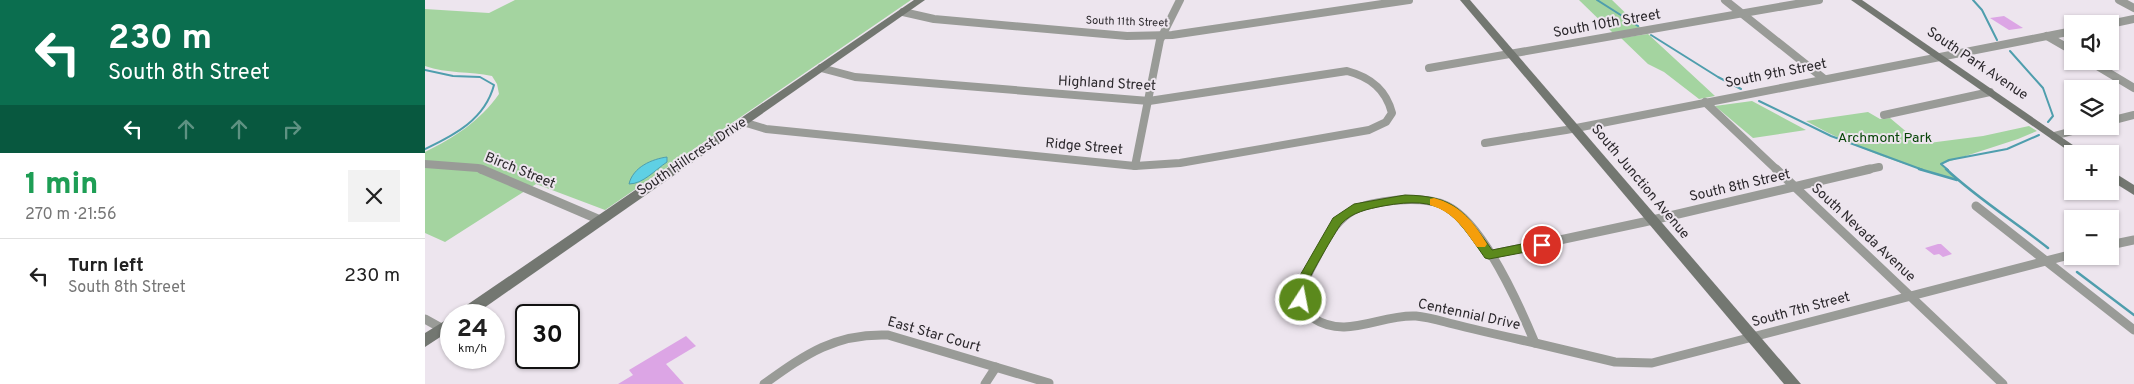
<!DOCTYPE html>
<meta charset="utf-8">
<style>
body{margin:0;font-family:Overpass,sans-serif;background:#f2f2f2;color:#222;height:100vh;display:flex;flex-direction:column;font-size:19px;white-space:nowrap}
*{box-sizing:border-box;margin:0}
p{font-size:16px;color:#767676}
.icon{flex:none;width:28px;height:28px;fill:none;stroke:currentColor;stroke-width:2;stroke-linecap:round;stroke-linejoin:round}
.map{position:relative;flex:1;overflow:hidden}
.side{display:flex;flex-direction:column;background:#fff;width:425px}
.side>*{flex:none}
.guide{background:#0b6e4f;color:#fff;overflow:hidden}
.buttons{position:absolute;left:1639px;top:15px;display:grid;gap:10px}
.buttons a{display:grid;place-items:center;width:55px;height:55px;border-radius:0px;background:#fff;box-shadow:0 1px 4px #0004;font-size:25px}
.speed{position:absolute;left:15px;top:304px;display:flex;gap:10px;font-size:25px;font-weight:700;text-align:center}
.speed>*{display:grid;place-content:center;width:65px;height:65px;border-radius:50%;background:#fff;box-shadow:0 1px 4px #0004;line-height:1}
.speed small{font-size:12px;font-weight:400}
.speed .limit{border:2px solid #111;border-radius:8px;background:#fff;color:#111}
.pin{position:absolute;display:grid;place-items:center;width:42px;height:42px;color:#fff;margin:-21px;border:2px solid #fff;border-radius:50%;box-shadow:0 1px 5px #0007}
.me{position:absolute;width:55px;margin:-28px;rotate:11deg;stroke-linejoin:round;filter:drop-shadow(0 0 4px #0008)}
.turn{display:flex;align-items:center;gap:18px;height:105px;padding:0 25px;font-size:22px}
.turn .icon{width:65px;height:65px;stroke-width:2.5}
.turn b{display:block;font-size:35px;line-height:42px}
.lanes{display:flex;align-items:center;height:48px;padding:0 25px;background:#0003;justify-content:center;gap:25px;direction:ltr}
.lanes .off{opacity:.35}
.round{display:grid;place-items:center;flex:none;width:52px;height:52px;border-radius:0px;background:#f2f2f2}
.overview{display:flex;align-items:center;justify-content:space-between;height:85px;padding:0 25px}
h1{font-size:30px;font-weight:800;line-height:38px;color:#1e9e55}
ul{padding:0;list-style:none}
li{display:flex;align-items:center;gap:15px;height:75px;padding:0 25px;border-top:1px solid #e0e0e0}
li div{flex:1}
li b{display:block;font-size:19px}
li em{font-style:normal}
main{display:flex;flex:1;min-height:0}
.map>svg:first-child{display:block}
.green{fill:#a4d4a0}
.water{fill:#5fd0e4;stroke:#4f9ead}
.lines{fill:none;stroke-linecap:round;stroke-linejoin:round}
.stream-far1{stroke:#4f9ead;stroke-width:2}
.stream{stroke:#4f9ead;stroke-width:2.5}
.building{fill:#dca5e5}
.street-far1{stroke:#999b97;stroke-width:8}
.street{stroke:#999b97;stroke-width:9}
.secondary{fill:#737771;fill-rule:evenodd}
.route{fill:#5b891c;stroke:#3b5912}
.slow{fill:#f59e0b}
.labels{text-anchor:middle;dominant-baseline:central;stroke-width:4;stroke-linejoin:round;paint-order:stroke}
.far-street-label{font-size:11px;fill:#2b282c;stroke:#ede5ee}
.street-label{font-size:14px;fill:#2b282c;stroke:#ede5ee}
.park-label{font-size:14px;fill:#064506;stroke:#ede5ee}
</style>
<main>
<section class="side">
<div class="guide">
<div class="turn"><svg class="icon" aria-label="left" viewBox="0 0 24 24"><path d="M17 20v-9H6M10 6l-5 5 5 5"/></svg><div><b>230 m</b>South 8th Street</div></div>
<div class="lanes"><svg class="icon" aria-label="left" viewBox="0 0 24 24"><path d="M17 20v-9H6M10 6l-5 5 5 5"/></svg><svg class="icon off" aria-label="ahead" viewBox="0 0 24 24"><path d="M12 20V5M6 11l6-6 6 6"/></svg><svg class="icon off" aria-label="ahead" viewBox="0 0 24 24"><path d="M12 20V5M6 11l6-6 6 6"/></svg><svg class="icon off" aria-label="right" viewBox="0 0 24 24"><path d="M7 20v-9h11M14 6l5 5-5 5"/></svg></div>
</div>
<div class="overview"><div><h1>1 min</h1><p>270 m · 21:56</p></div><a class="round"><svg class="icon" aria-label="close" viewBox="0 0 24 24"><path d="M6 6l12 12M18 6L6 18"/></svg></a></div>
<ul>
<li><svg class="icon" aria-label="left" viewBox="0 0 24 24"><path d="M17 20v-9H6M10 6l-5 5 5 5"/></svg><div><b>Turn left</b><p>South 8th Street</p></div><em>230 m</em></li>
</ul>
</section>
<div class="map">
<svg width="1709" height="384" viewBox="0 0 1709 384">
<rect width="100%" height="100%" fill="#ede5ee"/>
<!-- green -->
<g class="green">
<path d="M90,0H486L180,210L111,184L20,242L0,233V152C29,138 55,121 74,94L72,84L67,76C45,71 22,74 0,66V9L64,13Z"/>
<polygon points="1154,0 1187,0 1216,28 1188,33"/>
<polygon points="1223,34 1290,96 1274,99 1239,72 1223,64 1196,38"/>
<polygon points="1327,101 1381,130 1328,138 1290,106"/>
<path d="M1443,112L1455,119L1465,118L1496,144L1558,136L1604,126L1612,131L1593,139L1516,164L1534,180C1480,166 1429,148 1381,121Z"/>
</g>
<!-- water -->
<path class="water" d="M242,157V162C230,170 218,184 204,184C208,167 227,159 242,157Z"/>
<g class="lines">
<!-- stream-far1 -->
<g class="stream-far1">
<polyline points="1172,0 1213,26"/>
<polyline points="1548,0 1557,10 1572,40"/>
<polyline points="1226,35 1293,77 1316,89"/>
<polyline points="1585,51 1618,88 1628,116 1623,122"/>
<path d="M0,70L28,76L55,77L69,85C60,119 30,135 0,149"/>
<polyline points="1334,101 1406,136 1498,170"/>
<polyline points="1523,170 1516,164 1524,160 1582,149 1614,135"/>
</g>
<!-- stream -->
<g class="stream">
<polyline points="1494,169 1532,180"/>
<path d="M1521,169C1553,199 1589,221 1623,248"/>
<polyline points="1652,272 1709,315"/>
</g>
</g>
<!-- building -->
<g class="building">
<polygon points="1579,16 1598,28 1584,30 1565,18"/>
<polygon points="1513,244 1516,244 1527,254 1518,257 1514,254 1509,255 1500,248"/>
<polygon points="261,336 271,346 241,364 259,384 193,384 208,375 204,370"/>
</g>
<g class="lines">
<!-- street-far1 -->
<g class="street-far1">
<polyline points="1300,0 1398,78"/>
<polyline points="1694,0 1709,8"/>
<polyline points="478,12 509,19 702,36 747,35 984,0"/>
<polyline points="1685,24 1709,19"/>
<polyline points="1622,36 1648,51"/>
<polyline points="1664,61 1709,88"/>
<polyline points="1004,68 1394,0"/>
<polyline points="1280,102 1352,170"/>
<polyline points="1459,115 1565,92"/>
<polyline points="1685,121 1709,115"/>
<path d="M318,122L341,129L710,166L755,163L944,130L961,122L967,113C961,89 945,77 922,71L724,101L430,77L396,68"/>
<polyline points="1629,136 1666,126"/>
<polyline points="1060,143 1141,130 1648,31"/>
<polyline points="0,164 53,168 59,170"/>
<polyline points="710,166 735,40 755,0"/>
<polyline points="1440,170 1454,167"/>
</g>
<!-- street -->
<g class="street">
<polyline points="56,169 175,220"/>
<polyline points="1351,169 1578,384"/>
<path d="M973,200C989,199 1007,199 1022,206C1058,223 1095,307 1110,343C1083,337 1055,331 1028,324C1016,321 1003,317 991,316C955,314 921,340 888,318C861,300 888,267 897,247C916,210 933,204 973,200Z"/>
<polyline points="1551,206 1709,330"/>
<polyline points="1685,245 1709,240"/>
<polyline points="1064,255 1219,222 1445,169"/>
<polyline points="0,319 18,329"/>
<polyline points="1110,343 1190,362 1227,363 1648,254"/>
<path d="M339,384C381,354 410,333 463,335L624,383"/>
<polyline points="560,384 571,367"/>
</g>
<!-- secondary -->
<g class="secondary">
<polygon points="489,0 500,0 49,315 31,315 33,311"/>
<polygon points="1035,0 1045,0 1376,384 1359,384"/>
<polygon points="1426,0 1437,0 1661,154 1648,154"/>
<polygon points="1685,170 1709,185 1709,195 1685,180"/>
<polygon points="26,317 26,330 0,347 0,333"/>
</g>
</g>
<!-- route -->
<path class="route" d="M980,195C1030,196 1039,211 1067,250L1117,240L1123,245L1117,249L1064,259L1060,258C1028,212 1018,195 958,206C943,209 927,212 916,224C911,231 884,277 882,284C881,291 884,297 880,303H871L870,284L908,218L929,204Z"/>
<!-- slow -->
<path class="slow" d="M1009,198C1035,205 1049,222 1062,244L1060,247H1052C1038,227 1028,212 1005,205V199Z"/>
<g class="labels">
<!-- far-street labels -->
<g class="far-street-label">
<text transform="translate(702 22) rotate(2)">South 11th Street</text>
</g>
<!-- street labels -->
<g class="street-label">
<text transform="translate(1182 24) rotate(-10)">South 10th Street</text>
<text transform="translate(1552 64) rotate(34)">South Park Avenue</text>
<text transform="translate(1351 74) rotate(-11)">South 9th Street</text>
<text transform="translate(682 84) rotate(3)">Highland Street</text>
<text transform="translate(659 147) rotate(5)">Ridge Street</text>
<text transform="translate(267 157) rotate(-34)">South Hillcrest Drive</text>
<text transform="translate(95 171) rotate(22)">Birch Street</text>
<text transform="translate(1215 182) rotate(50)">South Junction Avenue</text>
<text transform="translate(1315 186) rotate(-13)">South 8th Street</text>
<text transform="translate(1438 233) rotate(43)">South Nevada Avenue</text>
<text transform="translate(1376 310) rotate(-15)">South 7th Street</text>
<text transform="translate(1044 315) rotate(12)">Centennial Drive</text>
<text transform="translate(509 335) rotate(16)">East Star Court</text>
</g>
<!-- park labels -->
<g class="park-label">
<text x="1460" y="138">Archmont Park</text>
</g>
</g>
</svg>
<div class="buttons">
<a><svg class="icon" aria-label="sound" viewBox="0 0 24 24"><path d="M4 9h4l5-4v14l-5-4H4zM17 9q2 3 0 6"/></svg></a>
<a><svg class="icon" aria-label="layers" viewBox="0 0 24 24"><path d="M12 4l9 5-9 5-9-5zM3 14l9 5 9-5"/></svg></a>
<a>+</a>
<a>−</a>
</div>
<div class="speed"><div>24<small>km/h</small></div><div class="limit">30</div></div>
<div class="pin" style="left:1117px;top:245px;background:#d93025"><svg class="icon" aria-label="arrive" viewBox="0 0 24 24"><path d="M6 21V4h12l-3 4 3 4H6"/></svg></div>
<svg class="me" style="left:876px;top:300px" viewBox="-20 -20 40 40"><circle r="17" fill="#5b891c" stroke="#fff" stroke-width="3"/><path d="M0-11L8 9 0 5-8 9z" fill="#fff"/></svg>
</div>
</main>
